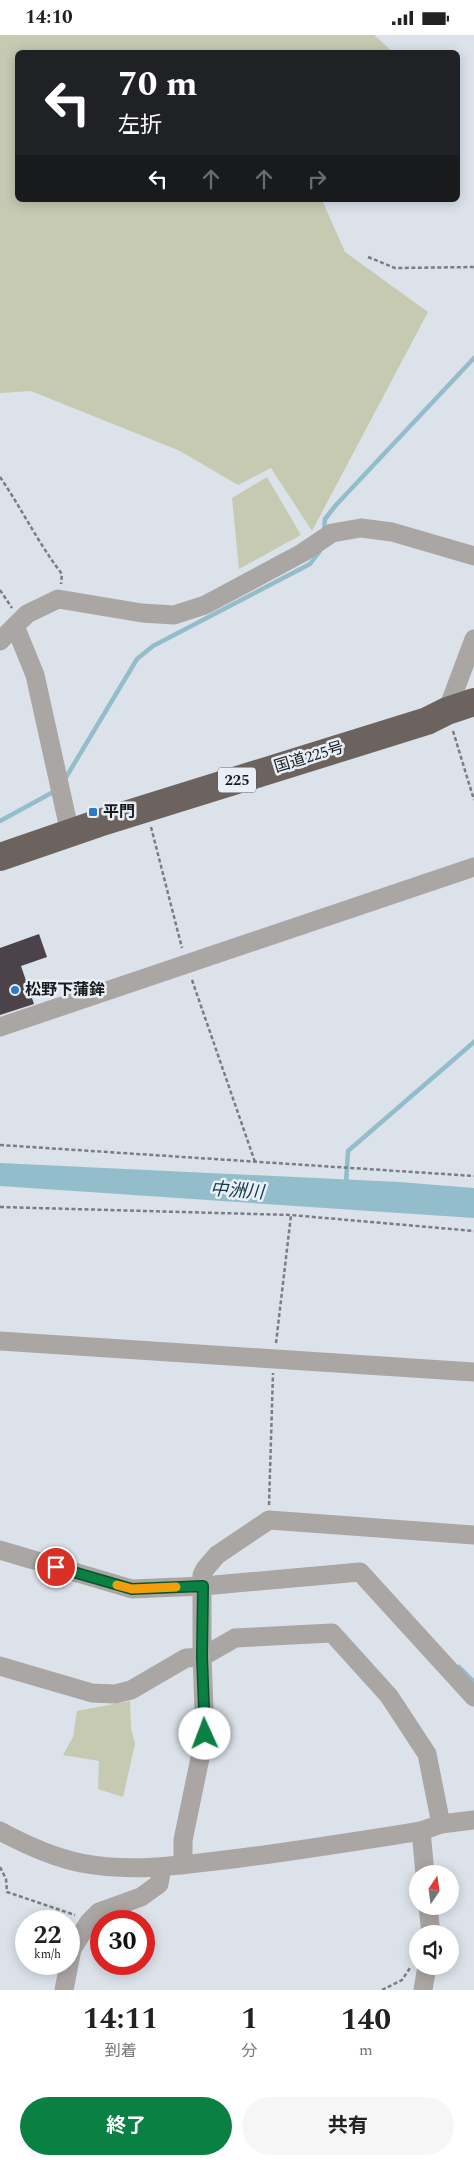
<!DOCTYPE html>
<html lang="ja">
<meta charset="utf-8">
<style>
body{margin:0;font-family:Spectral,"Noto Sans JP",serif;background:#f6f6f6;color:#222;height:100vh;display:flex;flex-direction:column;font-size:19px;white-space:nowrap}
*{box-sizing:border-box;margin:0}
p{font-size:16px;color:#767676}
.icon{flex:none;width:28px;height:28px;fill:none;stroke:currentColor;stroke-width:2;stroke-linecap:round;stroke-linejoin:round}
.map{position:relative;height:1955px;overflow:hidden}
.panel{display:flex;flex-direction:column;background:#fff;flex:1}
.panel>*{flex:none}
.top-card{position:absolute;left:15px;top:15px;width:445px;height:152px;border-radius:8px;box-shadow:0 2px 12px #0003;background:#202124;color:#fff;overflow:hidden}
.needle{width:32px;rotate:13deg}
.fabs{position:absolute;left:409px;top:1830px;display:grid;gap:10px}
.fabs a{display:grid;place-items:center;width:50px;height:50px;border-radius:50%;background:#fff;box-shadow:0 2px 12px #0003;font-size:25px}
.speed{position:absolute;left:15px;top:1875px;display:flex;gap:10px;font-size:25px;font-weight:700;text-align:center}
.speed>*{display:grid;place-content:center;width:65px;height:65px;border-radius:50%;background:#fff;box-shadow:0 2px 12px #0003;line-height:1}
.speed small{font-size:12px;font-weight:400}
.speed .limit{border:8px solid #d22;background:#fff;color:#111}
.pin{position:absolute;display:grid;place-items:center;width:42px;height:42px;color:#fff;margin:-21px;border:2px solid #fff;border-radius:50%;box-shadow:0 1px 5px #0007}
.me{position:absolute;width:55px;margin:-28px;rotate:358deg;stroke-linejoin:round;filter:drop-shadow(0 0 4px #0008)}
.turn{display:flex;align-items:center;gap:18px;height:105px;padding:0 20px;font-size:22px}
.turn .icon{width:65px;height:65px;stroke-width:2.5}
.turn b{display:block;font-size:35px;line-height:42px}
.lanes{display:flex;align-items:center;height:48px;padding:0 20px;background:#0003;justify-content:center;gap:25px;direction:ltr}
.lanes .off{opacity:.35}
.eta{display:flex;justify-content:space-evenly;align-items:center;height:85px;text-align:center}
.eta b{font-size:30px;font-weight:700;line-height:35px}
.button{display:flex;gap:10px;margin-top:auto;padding:10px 20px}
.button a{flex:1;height:58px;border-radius:30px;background:#0b8043;color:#fff;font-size:20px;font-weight:700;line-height:58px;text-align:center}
.button a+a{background:#f6f6f6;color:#222}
.status{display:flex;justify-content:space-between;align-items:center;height:35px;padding:0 25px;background:#fff;direction:ltr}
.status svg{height:14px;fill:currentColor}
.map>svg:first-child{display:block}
.green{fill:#c6cab1}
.water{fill:#93bdcb}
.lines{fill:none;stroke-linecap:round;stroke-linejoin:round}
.stream{stroke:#93bdcb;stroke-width:4.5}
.building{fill:#4b4349}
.path{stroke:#797e83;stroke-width:2.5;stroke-dasharray:4 2.5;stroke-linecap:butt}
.minor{stroke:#aaa6a4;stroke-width:19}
.highway{stroke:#6c635f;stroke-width:28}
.route-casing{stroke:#07532c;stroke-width:12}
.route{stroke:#0b8043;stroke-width:9}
.slow{stroke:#f59e0b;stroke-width:9}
.poi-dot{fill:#2c7ac9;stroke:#e8eff7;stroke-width:2}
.labels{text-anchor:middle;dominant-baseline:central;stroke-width:5;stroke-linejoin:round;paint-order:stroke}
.shield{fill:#e8eff7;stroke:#565b5e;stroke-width:1}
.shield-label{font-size:15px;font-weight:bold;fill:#181b1d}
.street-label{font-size:16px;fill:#181b1d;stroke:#e8eff7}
.poi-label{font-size:16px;font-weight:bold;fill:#181b1d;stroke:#e8eff7;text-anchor:start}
.water-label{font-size:18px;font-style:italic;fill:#113844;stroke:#e8eff7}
</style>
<div class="status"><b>14:10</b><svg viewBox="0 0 49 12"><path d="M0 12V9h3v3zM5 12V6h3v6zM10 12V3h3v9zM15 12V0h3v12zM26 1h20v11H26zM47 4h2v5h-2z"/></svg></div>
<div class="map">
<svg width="474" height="1955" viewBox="0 0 474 1955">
<rect width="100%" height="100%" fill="#dbe2ea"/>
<!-- green -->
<g class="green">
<polygon points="0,0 374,0 393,17 18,18 18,165 322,165 345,217 428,277 312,496 271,433 238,450 180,416 31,356 0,358"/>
<polygon points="267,442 301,500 239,534 232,463"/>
<polygon points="130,1666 131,1693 135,1709 123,1762 98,1754 99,1726 63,1720 73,1702 77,1676"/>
</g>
<!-- water -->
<polygon class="water" points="0,1128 399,1147 474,1153 474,1183 0,1151"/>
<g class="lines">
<!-- stream -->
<g class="stream">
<polyline points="324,496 325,484 336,470 474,323"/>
<polyline points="65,744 137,624 153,611 310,529 320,516"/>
<polyline points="0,786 55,756"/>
<polyline points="346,1148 348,1116 474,1007"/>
<polyline points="459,1632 474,1647"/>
</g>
</g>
<!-- building -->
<polygon class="building" points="39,899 47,922 21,931 34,969 0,980 0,913"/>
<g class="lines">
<!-- path -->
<g class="path">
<polyline points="368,222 395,233 474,232"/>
<path d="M0,442C22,474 38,508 62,539L61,549"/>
<polyline points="0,555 12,573"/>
<polyline points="453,696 474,765"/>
<polyline points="151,792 182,913"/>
<polyline points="192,945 255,1127"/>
<polyline points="0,1110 474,1141"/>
<polyline points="0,1172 291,1180 474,1196"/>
<polyline points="276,1308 291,1180"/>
<polyline points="269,1470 273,1338"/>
<polyline points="0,1832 6,1844 7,1857 75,1880"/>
<polyline points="382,1955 402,1945 410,1933"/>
</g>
<!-- minor -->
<g class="minor">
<polyline points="15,591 35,640 70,798"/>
<polyline points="0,606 27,579 58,564 142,578 174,580 205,570 302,518 332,498 361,493 392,497 474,521"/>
<polyline points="447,676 474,604"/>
<polyline points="0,992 474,832"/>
<polyline points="0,1306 474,1337"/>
<polyline points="0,1515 132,1554 203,1551 360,1537 474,1662"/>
<polyline points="0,1631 92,1658 115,1659 131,1655 186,1623 202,1622 202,1540 205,1534 217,1520 269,1485 474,1500"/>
<path d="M0,1796C26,1810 52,1822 81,1828C132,1838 182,1830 233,1824C296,1816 358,1806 421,1796L441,1789L474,1785"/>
<polyline points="421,1796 425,1839"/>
<polyline points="183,1830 183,1805 205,1699 202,1622 235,1603 332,1598 389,1661 427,1719 441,1789"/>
<polyline points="428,1871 431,1899"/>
<polyline points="64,1955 72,1914 89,1887 99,1877 141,1862 159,1849 162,1832"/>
<polyline points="423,1955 427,1931"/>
</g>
<!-- highway -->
<polyline class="highway" points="0,822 99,788 427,686 447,676 474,667"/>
</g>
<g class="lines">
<!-- route casing -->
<g class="route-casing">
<polyline id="route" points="56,1532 132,1554 203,1551 202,1622 205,1699"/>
</g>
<!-- route -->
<use href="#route" class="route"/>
<!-- slow -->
<polyline class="slow" points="117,1550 132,1554 176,1552"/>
</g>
<!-- markers -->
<g class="poi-dot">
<rect x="88" y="772" width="10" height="10" rx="2.5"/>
<circle cx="15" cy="955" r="5"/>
</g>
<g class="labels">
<!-- shield labels -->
<rect class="shield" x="218" y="732.5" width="38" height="25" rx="4"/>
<g class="shield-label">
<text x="237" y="745">225</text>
</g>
<!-- street labels -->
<g class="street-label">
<text transform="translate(309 722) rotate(-17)">国道225号</text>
</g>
<!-- poi labels -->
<g class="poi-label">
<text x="103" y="777">平門</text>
<text x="25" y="955">松野下蒲鉾</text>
</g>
<!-- water labels -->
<g class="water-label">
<text transform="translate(237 1156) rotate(4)">中洲川</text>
</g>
</g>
</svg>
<div class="fabs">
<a><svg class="needle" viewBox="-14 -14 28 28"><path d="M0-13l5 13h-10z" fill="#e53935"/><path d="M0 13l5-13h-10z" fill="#767676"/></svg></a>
<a><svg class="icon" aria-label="sound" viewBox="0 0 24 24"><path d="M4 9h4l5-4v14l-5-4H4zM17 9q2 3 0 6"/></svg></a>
</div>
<div class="speed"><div>22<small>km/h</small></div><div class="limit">30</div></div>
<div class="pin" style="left:56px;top:1532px;background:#d93025"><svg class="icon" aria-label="arrive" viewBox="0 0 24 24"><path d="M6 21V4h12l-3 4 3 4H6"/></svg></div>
<svg class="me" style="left:205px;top:1699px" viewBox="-20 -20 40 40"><circle r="19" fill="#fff"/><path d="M0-13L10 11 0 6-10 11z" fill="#0b8043"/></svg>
<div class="top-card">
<div class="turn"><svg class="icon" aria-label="left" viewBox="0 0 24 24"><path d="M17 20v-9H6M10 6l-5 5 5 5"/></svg><div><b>70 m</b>左折</div></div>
<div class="lanes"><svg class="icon" aria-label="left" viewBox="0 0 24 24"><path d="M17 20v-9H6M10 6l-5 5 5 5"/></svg><svg class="icon off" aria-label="ahead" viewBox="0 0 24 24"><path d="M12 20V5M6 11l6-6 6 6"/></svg><svg class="icon off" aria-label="ahead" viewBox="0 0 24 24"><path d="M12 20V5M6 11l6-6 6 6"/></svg><svg class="icon off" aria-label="right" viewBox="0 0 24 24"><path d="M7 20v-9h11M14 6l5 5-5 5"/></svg></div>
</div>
</div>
<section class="panel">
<div class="eta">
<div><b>14:11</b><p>到着</p></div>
<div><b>1</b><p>分</p></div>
<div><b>140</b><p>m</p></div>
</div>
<div class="button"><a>終了</a><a>共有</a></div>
</section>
